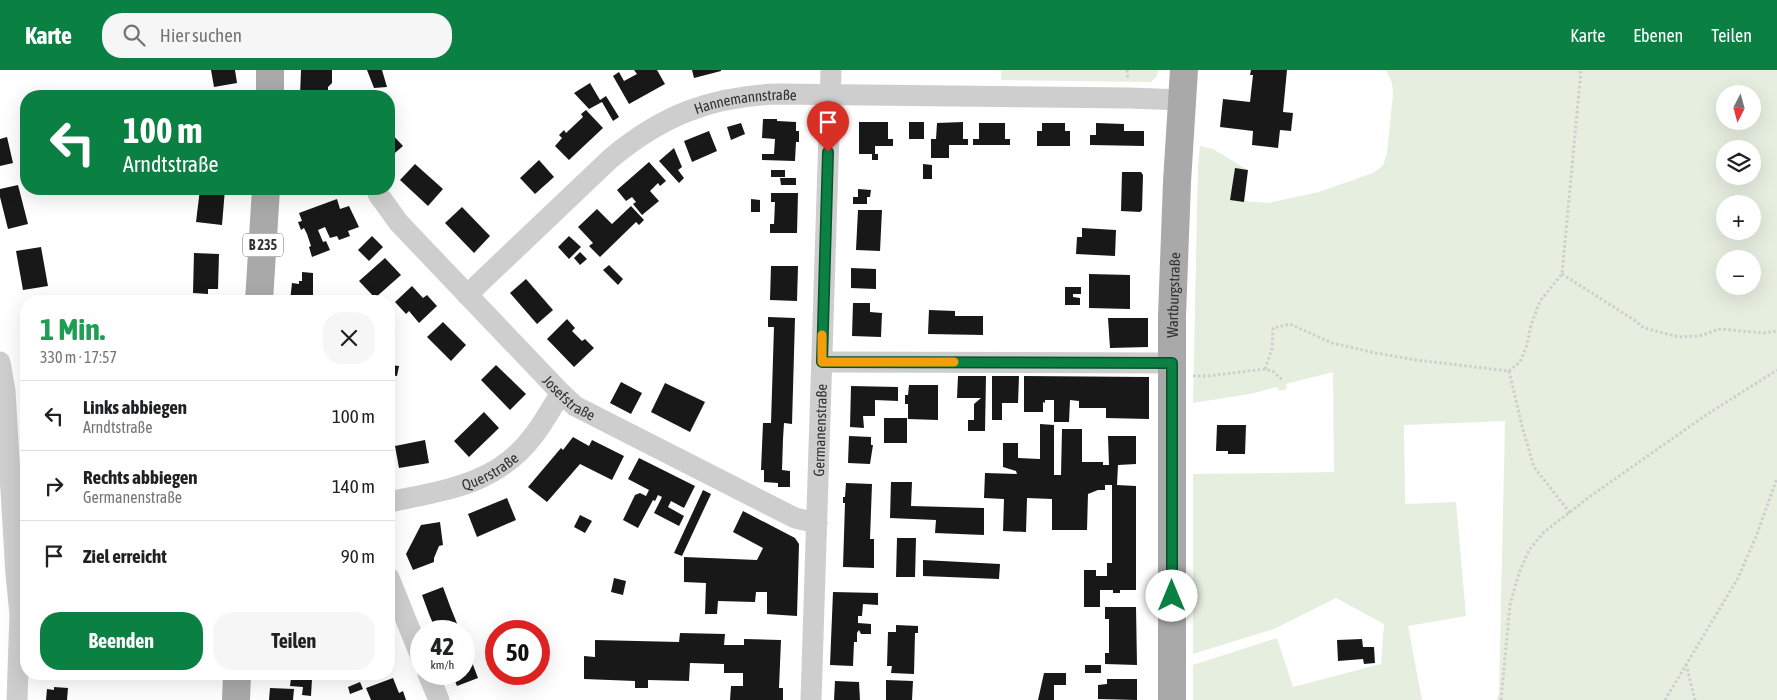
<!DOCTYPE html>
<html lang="de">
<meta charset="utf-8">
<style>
body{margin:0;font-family:"Asap Condensed",sans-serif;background:#f6f6f6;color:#202124;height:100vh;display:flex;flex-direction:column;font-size:19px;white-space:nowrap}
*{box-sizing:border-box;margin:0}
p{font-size:16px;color:#757577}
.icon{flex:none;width:28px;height:28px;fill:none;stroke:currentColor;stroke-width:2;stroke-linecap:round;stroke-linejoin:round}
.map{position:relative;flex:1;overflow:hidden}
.side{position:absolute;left:20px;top:225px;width:375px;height:385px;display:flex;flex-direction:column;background:#fff;border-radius:20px;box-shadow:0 5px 20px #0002}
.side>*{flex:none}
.guide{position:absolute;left:20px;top:20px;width:375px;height:105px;border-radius:20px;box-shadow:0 5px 20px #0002;background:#0b8043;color:#fff;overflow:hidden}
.needle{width:32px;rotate:186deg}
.fabs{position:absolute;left:1716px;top:15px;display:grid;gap:10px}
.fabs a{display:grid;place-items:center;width:45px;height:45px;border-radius:50%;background:#fff;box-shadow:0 5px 20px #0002;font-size:25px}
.speed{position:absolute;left:410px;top:550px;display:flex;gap:10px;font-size:25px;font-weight:700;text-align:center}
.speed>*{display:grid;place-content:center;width:65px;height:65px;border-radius:50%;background:#fff;box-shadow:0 5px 20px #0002;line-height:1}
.speed small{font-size:12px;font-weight:400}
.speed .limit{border:8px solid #d22;background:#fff;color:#111}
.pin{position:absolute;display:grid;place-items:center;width:42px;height:42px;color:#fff;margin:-51px -21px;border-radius:50% 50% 50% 0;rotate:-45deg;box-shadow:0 0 5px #0007}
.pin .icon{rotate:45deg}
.me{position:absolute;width:55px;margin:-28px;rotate:0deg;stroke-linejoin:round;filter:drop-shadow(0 0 4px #0008)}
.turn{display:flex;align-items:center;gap:18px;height:105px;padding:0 20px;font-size:22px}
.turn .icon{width:65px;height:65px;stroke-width:2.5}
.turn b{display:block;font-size:35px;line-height:42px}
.round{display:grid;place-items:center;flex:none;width:52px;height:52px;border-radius:20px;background:#f6f6f6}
.headline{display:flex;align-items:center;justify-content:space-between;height:85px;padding:0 20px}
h1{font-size:30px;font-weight:700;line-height:38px;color:#1e9e55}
.cta{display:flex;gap:10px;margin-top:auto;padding:10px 20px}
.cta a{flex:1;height:58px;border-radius:20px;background:#0b8043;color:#fff;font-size:20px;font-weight:700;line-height:58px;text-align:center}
.cta a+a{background:#f6f6f6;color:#202124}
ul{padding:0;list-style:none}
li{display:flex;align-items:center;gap:15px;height:70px;padding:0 20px;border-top:1px solid #e0e0e0}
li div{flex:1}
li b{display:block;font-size:19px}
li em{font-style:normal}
header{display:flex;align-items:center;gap:30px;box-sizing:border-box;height:70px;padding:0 25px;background:#0b8043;color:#fff}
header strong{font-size:24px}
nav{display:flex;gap:28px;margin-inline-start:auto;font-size:18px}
.search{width:350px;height:45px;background:#f6f6f6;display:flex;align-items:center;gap:12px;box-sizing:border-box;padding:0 18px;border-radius:20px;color:#757577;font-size:19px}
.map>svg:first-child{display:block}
.green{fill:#e6eee0;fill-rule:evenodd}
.building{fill:#181818}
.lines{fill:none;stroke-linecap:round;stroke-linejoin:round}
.path{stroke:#cecece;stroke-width:3;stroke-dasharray:2.5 2.5;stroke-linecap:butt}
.minor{stroke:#cecece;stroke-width:21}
.major{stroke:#a9a9a9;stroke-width:28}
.route-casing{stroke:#07532c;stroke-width:12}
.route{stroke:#0b8043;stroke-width:9}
.slow{stroke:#f59e0b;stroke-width:9}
.labels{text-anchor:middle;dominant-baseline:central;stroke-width:5;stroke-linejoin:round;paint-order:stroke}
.shield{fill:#fff;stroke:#6f6f6f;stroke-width:1}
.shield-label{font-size:14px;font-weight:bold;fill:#313131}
.street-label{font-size:15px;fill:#313131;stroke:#fff}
</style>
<header>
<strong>Karte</strong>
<div class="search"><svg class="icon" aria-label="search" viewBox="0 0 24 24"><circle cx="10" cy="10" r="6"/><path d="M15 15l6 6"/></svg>Hier suchen</div>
<nav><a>Karte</a><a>Ebenen</a><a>Teilen</a></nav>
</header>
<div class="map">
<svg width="1777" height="630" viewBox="0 0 1777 630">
<rect width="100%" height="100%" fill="#fff"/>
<!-- green -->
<g class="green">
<polygon points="1001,0 1158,0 1157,6 1151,12 1001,10"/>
<path d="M1386,0H1777V630H1497L1499,623L1505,351L1404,355L1405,434L1456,432L1466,546L1408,556L1422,630H1193V595L1277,568L1293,617L1381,594L1384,554L1336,528L1274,559L1193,584V404L1334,402L1333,302L1286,314L1287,319L1279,321L1277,317L1250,324L1193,333L1198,95L1200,76L1213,79L1248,100L1235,99L1231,130L1268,133L1319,122L1373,103L1379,99L1383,95L1387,83L1393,24L1392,13ZM1725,24H1752V51H1725ZM1725,79H1752V106H1725ZM1725,134H1752V161H1725ZM1725,189H1752V216H1725Z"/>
</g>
<!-- building -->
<g class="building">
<polygon points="211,0 235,0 237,13 214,17"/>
<polygon points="301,0 332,0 332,13 328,17 328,26 300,26"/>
<polygon points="367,0 382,0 387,17 374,18"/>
<polygon points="634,0 657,0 665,14 629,34 613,6 619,2 624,11 637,4"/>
<polygon points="692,0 721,0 721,1 694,8"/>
<polygon points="1251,0 1287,0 1283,42 1293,43 1291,61 1280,60 1278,78 1252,75 1253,61 1220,57 1223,29 1250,32 1253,5 1250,5"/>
<polygon points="590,13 600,30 606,26 619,47 613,51 602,32 589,39 574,23"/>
<polygon points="586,40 603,58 569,90 555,76 562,68 559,65 564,60 566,63 583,47 581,44"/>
<polygon points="763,49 777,49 777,51 796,52 796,61 799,61 799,72 796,72 795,91 762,90 762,84 774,84 775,69 762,68"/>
<polygon points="859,52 888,52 888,69 893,69 893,76 875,76 875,84 878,84 878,90 872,90 872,84 859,84"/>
<rect x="909" y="52" width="15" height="17"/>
<polygon points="963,52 963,69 968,69 968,75 949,75 949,88 931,88 931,69 936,69 937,53"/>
<polygon points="741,53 745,64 731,70 727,57"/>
<polygon points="979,53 1005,53 1005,69 1010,69 1010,75 973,75 973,69 979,69"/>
<polygon points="1042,53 1065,53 1065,61 1070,61 1070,76 1037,76 1037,61 1042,61"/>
<polygon points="1096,53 1124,54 1124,61 1144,61 1144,76 1090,75 1090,65 1096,65"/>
<polygon points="389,61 403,76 389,88"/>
<polygon points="709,61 717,81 692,92 684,71"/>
<polygon points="7,67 13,93 0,96 0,69"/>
<polygon points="674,78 682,97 678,100 684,108 679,113 659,91"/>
<polygon points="539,90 554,107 535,124 520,108"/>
<polygon points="649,92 666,111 660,116 658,113 650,121 659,131 642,145 633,134 636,132 632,127 626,131 617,120"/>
<polygon points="415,94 443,119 428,136 400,110"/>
<polygon points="923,94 932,95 932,109 923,109"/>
<polygon points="1235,98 1248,100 1244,132 1230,130"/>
<rect x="771" y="100" width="14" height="7"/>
<polygon points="1122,102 1141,102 1143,105 1142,140 1140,142 1121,141"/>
<polygon points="780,108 796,108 796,115 781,115"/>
<polygon points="18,115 28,154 8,159 0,127 0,119"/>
<polygon points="200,119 225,119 222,155 196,152"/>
<polygon points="858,119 871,120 870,127 867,127 867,134 853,134 853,127 858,127"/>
<polygon points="771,123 798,123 797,163 770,163 770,154 774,154 775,132 771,132"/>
<polygon points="337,129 340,139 349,136 359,157 348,161 350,166 339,170 337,166 330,168 325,157 318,160 323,172 326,171 330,180 312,187 309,177 311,176 307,164 304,158 301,160 298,152 302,151 299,143"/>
<polygon points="751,129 760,130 760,142 751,142"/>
<polygon points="631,136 644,150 639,155 636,152 600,187 589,176 593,173 578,157 597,139 612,154"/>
<polygon points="462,137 490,166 474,183 445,153"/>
<polygon points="858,140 882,140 880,181 856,180"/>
<polygon points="1082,158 1116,160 1115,186 1076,184 1077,167 1082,167"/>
<polygon points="372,166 383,177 369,191 358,180"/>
<polygon points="569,166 581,177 569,189 558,177"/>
<polygon points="41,177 48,216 23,220 16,181"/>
<polygon points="580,182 587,189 580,195 574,188"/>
<polygon points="194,183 219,184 218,219 208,219 208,224 193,223"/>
<polygon points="385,188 401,205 375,228 359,211"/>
<polygon points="609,195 623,209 618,215 603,200"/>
<polygon points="771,196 798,196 797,231 770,230"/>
<polygon points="851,198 876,199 876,219 851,218"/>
<polygon points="302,202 313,203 313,231 290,231 292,213 299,214 299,211 302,211"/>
<polygon points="1089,204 1130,205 1130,239 1089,238"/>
<polygon points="526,209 553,240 537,254 510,223"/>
<polygon points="412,216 423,228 427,225 437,236 419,253 409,241 406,244 395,232"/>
<polygon points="1065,217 1081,217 1081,224 1073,224 1073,227 1080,228 1080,235 1065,235"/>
<polygon points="853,233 870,233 870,242 882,243 881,267 852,266"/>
<polygon points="929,240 955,241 955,246 983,246 983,265 928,264"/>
<polygon points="768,247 795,248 792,354 784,353 783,369 782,400 790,401 790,417 778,417 778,413 764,412 764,400 761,400 763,353 771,353 774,257 768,257"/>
<polygon points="1108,248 1148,248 1148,277 1110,278"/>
<polygon points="567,249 575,258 572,261 582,271 585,269 594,278 574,297 547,269"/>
<polygon points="443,252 466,275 451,291 427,267"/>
<polygon points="390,295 399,296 397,306 389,305"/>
<polygon points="496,295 526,324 510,340 481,310"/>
<polygon points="958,306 986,306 985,361 968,361 968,350 974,350 974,334 981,328 957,328"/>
<polygon points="992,306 1019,306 1018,333 1002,333 1002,350 992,350"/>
<polygon points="1024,306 1149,307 1149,349 1106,348 1106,338 1079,338 1079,331 1070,330 1069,352 1054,352 1054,330 1045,330 1045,333 1043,332 1043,342 1024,342"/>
<polygon points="621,312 642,323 631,344 610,333"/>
<polygon points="665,313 705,332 690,362 651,342"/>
<polygon points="909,315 938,315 938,350 908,349 908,334 905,334 905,325 908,325"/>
<polygon points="851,316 898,317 898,331 875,330 875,346 863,346 864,358 850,357"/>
<polygon points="484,342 499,358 469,387 454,371"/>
<rect x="884" y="348" width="23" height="25"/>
<polygon points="1040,354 1054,355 1054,405 1061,405 1062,359 1082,359 1082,392 1103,392 1103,395 1109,395 1108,366 1136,366 1136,394 1118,395 1117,415 1136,416 1136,520 1120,520 1120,523 1113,523 1113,520 1100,520 1100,537 1084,537 1084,500 1096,500 1096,506 1107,506 1107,493 1112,493 1112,415 1105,415 1105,420 1098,420 1088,424 1087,460 1052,460 1052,429 1027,428 1026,462 1003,461 1004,429 984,428 985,403 1017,404 1016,401 1003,397 1003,373 1018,373 1018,388 1040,389"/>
<polygon points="1217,355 1246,355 1245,384 1228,384 1228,381 1216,381"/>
<polygon points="849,366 871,367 871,375 873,375 870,394 848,393"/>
<polygon points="573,367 589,376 592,370 624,386 612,410 580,394 547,432 528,417 561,378 563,380"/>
<polygon points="425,370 429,393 399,398 395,376"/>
<polygon points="639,388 695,416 684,438 671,431 668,437 684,446 679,456 654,443 662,427 658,425 655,431 653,430 638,458 623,450 635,425 640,423 646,426 649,420 628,409"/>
<polygon points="891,412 912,412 911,436 984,438 984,465 935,463 936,450 890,448"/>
<polygon points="846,413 872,414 870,469 874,469 874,498 843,497 845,433 843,433 843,427 845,427"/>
<polygon points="703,420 711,424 682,486 674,483"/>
<polygon points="507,428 516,450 477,467 468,444"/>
<polygon points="743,441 795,468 799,474 797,546 767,544 767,522 756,522 755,532 718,531 717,544 705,544 706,513 684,512 684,487 757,490 763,478 733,462"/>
<polygon points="580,445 592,451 585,463 574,457"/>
<polygon points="440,452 443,475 439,476 434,488 434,492 413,500 406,484 421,455"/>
<polygon points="897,468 916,468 915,507 896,507"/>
<polygon points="923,490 1000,494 999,509 923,506"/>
<polygon points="614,508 626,511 623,525 611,522"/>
<polygon points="443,517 450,536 460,561 436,561 429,544 422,525"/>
<polygon points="833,522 878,523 878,535 863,534 862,546 858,546 858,553 871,554 871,564 861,564 859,560 857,563 857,572 854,572 853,596 830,595"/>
<polygon points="1105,537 1136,537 1137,595 1105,594 1105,583 1109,583 1109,549 1105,549"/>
<polygon points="896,555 918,556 918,563 915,563 914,604 891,603 892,596 887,596 888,562 896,562"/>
<polygon points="680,563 725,564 724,575 744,575 744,569 781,570 779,618 783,618 783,630 730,630 731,616 743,616 743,603 724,603 724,594 690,593 689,611 648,610 648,618 635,618 635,611 584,609 584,586 595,587 595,570 679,572"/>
<polygon points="1362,569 1363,577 1374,577 1375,593 1364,594 1363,589 1338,591 1337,570"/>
<polygon points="464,571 478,608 457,616 452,604 464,604"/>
<polygon points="389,572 394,584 391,585 394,593 389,595"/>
<rect x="1085" y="595" width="16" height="8"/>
<polygon points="1044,603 1066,603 1066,615 1054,615 1054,630 1038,630"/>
<polygon points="291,608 312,609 311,626 302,625 303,617 290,616"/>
<polygon points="393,608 399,623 403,621 406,630 371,630 366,618"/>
<polygon points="1107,609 1137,609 1137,630 1098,629 1098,615 1107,614"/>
<polygon points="886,610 913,611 912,630 886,630"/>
<polygon points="835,611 859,612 860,630 834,630"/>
<polygon points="360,612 363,619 350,624 348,617"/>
<polygon points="54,617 68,618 67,630 46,630 47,619 54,620"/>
<polygon points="270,618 294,619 293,630 269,630"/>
</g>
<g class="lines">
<!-- path -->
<g class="path">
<polyline points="1127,0 1128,10"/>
<polyline points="348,119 352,121 360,122"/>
<polyline points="1562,204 1634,250 1644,258 1679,267 1699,266 1720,259 1763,263 1777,261"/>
<polyline points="1265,299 1272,279 1273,258 1290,254 1332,273 1371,282 1416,290 1509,301 1520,292 1527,275 1531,255 1540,231 1562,204 1581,0"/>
<polyline points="1509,301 1523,360 1534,397 1570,443"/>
<polyline points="1193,306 1208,306 1265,299 1274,302 1282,310"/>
<polyline points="1686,594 1695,630"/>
<polyline points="1501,630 1510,535 1519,503 1529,480 1544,462 1592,425 1706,345 1777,300"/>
<polyline points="1665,630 1738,508 1757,464 1777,408"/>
</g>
<!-- minor -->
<g class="minor">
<path id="s1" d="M378,124L399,153L561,323L575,336L795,448L817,453"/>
<path id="s2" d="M467,225L610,89C661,46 711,26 778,24L1129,28L1182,30"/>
<polyline points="0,292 5,321 16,505 20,544 17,630"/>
<polyline points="822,292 1172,293"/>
<path id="s3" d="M389,432C445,420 497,415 534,365C544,352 552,337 561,323"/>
<polyline points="389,508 421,587"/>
<polyline points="428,604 439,630"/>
<path id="s4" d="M811,630L831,0"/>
</g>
<!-- major -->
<g class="major">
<polyline points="270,26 270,0"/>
<polyline points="259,231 266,119"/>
<polyline points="236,630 237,604"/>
<path id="s5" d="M1172,630V246L1177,112L1184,0"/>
</g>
</g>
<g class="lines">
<!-- route casing -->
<g class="route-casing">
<polyline id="route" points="828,82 822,292 1172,293 1172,526"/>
</g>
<!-- route -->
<use href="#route" class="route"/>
<!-- slow -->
<polyline class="slow" points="822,265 822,292 954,292"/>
</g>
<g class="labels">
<!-- shield labels -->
<rect class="shield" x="243" y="163.5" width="40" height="23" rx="4"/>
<g class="shield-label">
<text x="263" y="175">B 235</text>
</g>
<!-- street labels -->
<g class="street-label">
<text stroke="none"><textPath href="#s2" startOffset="348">Hannemannstraße</textPath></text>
<text stroke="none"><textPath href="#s5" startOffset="405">Wartburgstraße</textPath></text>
<text stroke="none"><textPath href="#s1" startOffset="280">Josefstraße</textPath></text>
<text stroke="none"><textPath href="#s4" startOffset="270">Germanenstraße</textPath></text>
<text stroke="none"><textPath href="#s3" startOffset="106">Querstraße</textPath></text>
</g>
</g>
</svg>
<div class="fabs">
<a><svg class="needle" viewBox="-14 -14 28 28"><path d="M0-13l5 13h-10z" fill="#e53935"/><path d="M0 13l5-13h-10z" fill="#757577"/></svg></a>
<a><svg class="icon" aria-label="layers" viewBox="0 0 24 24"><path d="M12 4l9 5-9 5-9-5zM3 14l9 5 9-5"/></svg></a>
<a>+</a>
<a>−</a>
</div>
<div class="speed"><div>42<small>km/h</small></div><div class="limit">50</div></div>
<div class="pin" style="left:828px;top:82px;background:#d93025"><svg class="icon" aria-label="arrive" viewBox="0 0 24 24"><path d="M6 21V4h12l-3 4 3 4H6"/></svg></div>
<svg class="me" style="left:1172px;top:526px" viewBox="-20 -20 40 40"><circle r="19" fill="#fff"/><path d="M0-13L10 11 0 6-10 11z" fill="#0b8043"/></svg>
<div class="guide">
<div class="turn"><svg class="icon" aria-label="left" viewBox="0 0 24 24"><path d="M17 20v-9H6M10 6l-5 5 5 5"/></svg><div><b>100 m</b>Arndtstraße</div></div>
</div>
<section class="side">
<div class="headline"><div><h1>1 Min.</h1><p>330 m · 17:57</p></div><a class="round"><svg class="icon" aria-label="close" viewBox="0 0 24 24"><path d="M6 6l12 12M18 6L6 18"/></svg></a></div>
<ul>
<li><svg class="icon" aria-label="left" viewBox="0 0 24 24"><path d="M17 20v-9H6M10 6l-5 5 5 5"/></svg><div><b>Links abbiegen</b><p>Arndtstraße</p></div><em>100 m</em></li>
<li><svg class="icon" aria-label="right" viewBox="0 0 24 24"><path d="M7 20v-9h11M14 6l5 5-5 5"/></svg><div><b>Rechts abbiegen</b><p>Germanenstraße</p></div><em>140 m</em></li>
<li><svg class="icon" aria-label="arrive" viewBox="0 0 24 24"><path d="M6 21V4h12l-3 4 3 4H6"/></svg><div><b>Ziel erreicht</b></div><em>90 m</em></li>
</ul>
<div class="cta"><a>Beenden</a><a>Teilen</a></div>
</section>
</div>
